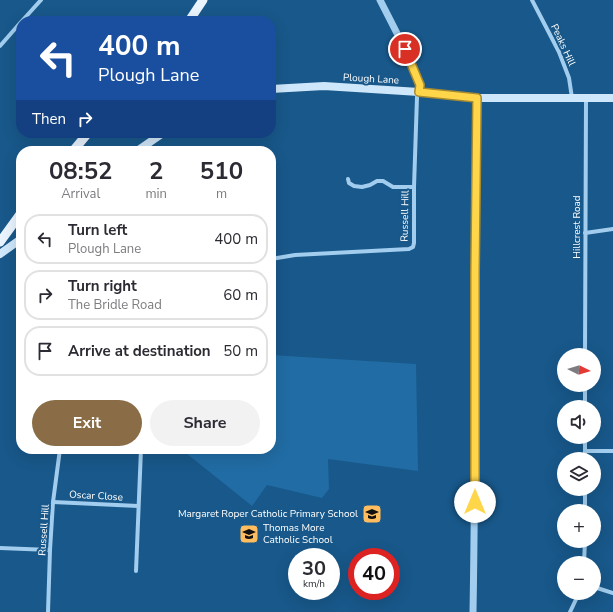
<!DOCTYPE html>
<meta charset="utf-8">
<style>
body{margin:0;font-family:"Nunito Sans",sans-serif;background:#f2f2f3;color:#2b2b33;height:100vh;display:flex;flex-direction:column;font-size:15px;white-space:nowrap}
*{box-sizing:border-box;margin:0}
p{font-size:13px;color:#7c7c81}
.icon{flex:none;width:22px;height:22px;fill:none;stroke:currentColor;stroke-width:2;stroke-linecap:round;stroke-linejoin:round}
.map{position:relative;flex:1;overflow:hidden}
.details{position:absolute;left:16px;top:146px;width:260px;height:308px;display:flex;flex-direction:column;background:#fff;border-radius:16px;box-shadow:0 4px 16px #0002}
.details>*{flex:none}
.banner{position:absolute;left:16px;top:16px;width:260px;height:122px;border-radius:16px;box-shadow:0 4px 16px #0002;background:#1a4fa0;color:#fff;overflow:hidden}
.needle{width:26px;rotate:95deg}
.tools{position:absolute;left:557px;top:348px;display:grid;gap:8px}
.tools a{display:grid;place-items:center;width:44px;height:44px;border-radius:50%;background:#fff;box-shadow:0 4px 16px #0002;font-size:20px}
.speed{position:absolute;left:288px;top:548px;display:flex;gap:8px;font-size:20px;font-weight:700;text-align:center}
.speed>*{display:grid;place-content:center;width:52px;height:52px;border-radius:50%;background:#fff;box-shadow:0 4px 16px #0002;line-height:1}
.speed small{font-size:10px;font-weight:400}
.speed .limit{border:6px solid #d22;background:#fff;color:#111}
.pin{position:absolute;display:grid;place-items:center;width:34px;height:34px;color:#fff;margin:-17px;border:2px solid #fff;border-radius:50%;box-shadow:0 1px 4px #0007}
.me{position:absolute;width:44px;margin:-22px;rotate:0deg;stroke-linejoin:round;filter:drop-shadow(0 0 3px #0008)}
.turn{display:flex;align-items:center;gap:14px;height:84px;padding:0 16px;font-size:18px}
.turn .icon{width:52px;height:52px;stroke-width:2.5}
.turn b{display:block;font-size:28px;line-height:34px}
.then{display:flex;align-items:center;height:38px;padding:0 16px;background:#0003;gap:8px;font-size:15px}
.eta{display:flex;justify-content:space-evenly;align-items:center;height:68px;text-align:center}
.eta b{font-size:24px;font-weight:700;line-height:28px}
.action{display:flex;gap:8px;margin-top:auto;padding:8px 16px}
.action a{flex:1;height:46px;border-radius:24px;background:#8a6d47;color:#fff;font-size:16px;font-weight:700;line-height:46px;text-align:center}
.action a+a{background:#f2f2f3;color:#2b2b33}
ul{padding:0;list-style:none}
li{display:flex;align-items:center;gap:12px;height:50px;margin:0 8px 6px;padding:0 8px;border:2px solid #e1e1e2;border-radius:16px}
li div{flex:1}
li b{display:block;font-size:15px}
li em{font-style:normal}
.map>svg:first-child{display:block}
.green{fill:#216ca4}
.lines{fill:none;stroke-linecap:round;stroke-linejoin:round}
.minor{stroke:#a2cdee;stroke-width:4}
.tertiary{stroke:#a2cdee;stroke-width:7}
.secondary{stroke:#cfe7fa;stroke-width:8}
.primary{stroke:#e9f4ff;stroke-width:9}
.route-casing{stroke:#a68a30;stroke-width:10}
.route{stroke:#ffd54a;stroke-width:7}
.labels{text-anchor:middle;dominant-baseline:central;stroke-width:4;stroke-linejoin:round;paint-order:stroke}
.street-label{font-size:10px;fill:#fff;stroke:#18588a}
.poi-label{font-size:10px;fill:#fff;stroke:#18588a;text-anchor:end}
</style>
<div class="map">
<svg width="613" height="612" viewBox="0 0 613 612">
<rect width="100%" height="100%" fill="#18588a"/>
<!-- green -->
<polygon class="green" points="271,355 416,364 418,471 328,459 329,489 322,498 267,485 252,506 181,449 271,449"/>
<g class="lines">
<!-- minor -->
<g class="minor">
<polyline points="532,0 559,52 569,78 572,98"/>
<polyline points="22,21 41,0"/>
<polyline points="0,46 21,22"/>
<polyline points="348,179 349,183 354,186 362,187 370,185 377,181 383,181 393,187 414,187"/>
<polyline points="585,233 613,229"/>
<polyline points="271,259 295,255 409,249 413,247 414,243 414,187 417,97 419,92"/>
<polyline points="585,355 586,99"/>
<polyline points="585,407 585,385"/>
<polyline points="585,451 613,451"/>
<polyline points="585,459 585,437"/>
<polyline points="585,489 585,511"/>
<polyline points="53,502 138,506"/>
<polyline points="0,548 50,550"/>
<polyline points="584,563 585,541"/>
<polyline points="136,571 141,449"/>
<polyline points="594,587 613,593"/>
<polyline points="48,612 50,550 53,502 60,449"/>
<polyline points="570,612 579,593"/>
</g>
<!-- tertiary -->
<g class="tertiary">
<polyline points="380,0 405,49 420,85 419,92"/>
<path d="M473,612C476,441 475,269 477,98"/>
</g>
<!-- secondary -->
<g class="secondary">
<polyline points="271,89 324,86 419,92 477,98 613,98"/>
<polyline points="137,151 163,133"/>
<polyline points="0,254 21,239"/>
</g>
<!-- primary -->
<g class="primary">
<polyline points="189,21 203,0"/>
<polyline points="73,151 88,133"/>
<polyline points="0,242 21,213"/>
</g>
</g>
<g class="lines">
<!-- route casing -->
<g class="route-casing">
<polyline id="route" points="405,49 420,85 419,92 477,98 475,272 475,502"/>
</g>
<!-- route -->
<use href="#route" class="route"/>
</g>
<!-- icons -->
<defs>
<g id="school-square" transform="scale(1)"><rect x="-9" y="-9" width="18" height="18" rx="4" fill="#ffbd5f" stroke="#18588a"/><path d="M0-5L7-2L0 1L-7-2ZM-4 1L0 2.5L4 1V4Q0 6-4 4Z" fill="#111"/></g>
</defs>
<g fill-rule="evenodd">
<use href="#school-square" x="372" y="514"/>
<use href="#school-square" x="249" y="534"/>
</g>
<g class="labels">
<!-- street labels -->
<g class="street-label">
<text transform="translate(563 45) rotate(65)">Peaks Hill</text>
<text transform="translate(371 79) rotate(3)">Plough Lane</text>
<text transform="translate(405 216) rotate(-89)">Russell Hill</text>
<text transform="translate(577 227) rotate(-90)">Hillcrest Road</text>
<text transform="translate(96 496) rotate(3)">Oscar Close</text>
<text transform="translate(44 530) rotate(-86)">Russell Hill</text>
</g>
<!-- poi labels -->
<g class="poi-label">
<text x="358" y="514">Margaret Roper Catholic Primary School</text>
<text x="263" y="528" text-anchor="start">Thomas More<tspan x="263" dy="12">Catholic School</tspan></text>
</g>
</g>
</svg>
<div class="tools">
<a><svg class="needle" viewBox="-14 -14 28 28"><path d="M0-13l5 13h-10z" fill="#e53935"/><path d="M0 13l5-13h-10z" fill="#7c7c81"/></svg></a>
<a><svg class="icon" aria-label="sound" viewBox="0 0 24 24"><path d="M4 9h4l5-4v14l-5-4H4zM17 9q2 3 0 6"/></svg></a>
<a><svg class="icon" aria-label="layers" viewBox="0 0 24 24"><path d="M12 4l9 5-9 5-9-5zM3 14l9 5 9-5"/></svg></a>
<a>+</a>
<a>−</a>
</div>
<div class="speed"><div>30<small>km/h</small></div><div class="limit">40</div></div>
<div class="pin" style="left:405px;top:49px;background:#d93025"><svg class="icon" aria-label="arrive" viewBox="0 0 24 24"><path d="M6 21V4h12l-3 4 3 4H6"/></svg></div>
<svg class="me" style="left:475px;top:502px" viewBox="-20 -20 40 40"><circle r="19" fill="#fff"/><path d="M0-13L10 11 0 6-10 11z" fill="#ffd54a"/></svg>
<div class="banner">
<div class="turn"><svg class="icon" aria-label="left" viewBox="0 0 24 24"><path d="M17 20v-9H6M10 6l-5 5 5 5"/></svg><div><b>400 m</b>Plough Lane</div></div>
<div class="then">Then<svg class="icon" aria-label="right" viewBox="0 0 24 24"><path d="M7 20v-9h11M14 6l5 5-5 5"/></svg></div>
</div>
<section class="details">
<div class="eta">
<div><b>08:52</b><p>Arrival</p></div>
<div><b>2</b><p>min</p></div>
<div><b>510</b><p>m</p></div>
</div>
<ul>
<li><svg class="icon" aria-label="left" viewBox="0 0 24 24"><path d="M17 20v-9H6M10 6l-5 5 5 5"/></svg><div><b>Turn left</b><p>Plough Lane</p></div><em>400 m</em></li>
<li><svg class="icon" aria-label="right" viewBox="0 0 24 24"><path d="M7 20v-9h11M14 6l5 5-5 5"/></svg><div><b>Turn right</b><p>The Bridle Road</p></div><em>60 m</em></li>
<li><svg class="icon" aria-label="arrive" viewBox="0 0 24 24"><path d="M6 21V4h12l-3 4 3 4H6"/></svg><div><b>Arrive at destination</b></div><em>50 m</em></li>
</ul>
<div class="action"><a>Exit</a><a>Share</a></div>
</section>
</div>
